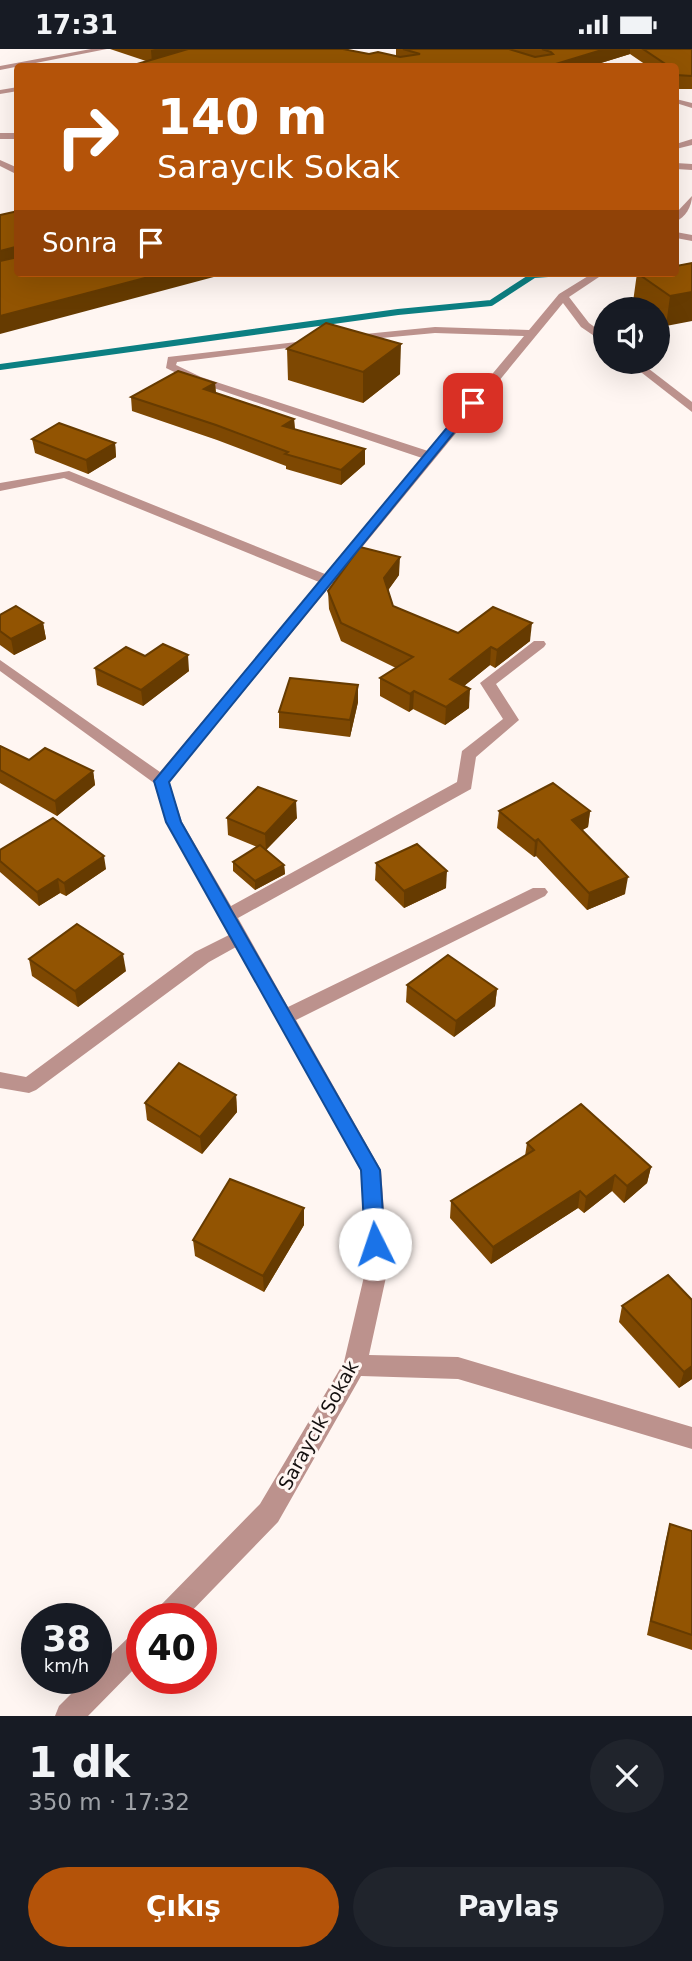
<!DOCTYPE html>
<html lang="tr">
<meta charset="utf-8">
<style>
body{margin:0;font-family:"DejaVu Sans",sans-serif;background:#20242c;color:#f1f3f6;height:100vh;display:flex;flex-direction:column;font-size:26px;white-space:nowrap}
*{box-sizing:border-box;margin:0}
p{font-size:23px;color:#9ea1a6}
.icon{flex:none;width:38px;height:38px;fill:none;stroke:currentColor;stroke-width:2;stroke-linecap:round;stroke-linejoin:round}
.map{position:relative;height:1667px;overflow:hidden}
.drawer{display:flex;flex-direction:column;background:#171b24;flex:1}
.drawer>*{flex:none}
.guide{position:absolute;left:14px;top:14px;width:665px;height:214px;border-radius:7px;box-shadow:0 7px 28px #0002;background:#b45309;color:#fff;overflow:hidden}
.controls{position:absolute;left:593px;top:248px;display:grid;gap:14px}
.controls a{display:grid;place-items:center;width:77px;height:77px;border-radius:50%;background:#171b24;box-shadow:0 7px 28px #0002;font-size:35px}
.speed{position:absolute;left:21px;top:1554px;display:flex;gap:14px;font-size:35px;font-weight:700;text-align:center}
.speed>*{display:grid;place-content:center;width:91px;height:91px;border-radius:50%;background:#171b24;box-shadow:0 7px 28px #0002;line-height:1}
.speed small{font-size:18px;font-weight:400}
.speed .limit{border:10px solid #d22;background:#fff;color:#111}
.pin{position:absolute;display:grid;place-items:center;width:60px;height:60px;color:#fff;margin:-30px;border-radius:14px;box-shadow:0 4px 10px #0006}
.me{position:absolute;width:77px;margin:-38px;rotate:356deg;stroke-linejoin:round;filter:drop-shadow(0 0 5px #0008)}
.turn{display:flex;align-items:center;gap:24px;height:147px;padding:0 28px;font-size:32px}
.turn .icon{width:91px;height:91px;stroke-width:2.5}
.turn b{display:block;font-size:49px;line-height:60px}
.then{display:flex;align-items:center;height:66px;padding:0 28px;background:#0003;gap:14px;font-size:26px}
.round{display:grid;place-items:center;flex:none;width:74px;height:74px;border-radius:37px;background:#20242c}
.overview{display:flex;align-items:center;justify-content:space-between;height:119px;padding:0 28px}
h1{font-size:42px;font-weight:700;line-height:52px}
.button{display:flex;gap:14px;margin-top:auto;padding:14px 28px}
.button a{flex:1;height:80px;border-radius:42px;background:#b45309;color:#fff;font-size:28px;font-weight:700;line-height:80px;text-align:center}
.button a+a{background:#20242c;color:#f1f3f6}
.status{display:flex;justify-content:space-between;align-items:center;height:49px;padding:0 35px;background:#171b24;direction:ltr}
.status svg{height:19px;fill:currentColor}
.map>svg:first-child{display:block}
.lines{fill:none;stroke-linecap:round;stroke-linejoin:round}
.stream{stroke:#0c7f82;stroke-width:6}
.minor{fill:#bc928d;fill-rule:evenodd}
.wall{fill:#7e4802}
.shaded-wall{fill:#663b01}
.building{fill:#925402;stroke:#663b01;stroke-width:2}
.route{fill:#1a73e8;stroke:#114b97;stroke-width:2}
.labels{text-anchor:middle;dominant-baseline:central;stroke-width:6;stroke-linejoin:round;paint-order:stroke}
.street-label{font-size:19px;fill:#14100f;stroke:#fff6f2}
</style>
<div class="status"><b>17:31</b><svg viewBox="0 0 49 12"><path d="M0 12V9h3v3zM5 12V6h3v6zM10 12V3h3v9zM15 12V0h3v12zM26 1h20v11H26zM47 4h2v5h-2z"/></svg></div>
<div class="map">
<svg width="692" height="1667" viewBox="0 0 692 1667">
<rect width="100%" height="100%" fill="#fff6f2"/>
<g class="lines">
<!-- stream -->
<polyline class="stream" points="0,318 398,263 491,254 534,226 562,224"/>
<!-- minor -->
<g class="minor">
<polygon points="91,0 107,0 0,21 0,17"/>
<polygon points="18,38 18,42 0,45 0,41"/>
<polygon points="676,50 692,54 692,59 676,54"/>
<rect x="0" y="84" width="18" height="6"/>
<polygon points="692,90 692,96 676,100 676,95"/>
<polygon points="0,111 18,119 18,126 0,117"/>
<polygon points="676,114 692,115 692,121 676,120"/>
<path d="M692,147C692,157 685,169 676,172V164Z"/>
<polygon points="676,183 692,186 692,192 676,189"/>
<polygon points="593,224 605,224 569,248 589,274 606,286 606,295 581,278 563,254 169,733 182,773 231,857 457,733 462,702 503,670 480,634 534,592 544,592 546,595 544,598 496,635 519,671 476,708 471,740 238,869 288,958 533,839 545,839 548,843 545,847 296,971 381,1121 388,1219 369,1306 458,1308 692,1378 692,1400 458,1330 361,1327 278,1473 184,1570 152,1570 156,1561 260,1455 344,1313 366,1219 361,1122 236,898 209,913 36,1041 29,1044 0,1039 0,1023 26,1028 195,903 229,886 166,773 154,734 0,622 0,611 160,723 319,533 64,429 0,442 0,434 69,422 325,525 422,409 193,332 166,319 168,308 322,290 323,292 318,295 177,313 176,316 201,328 428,402 524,287 435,284 349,292 344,289 345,287 435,278 529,281 559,245"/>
<polygon points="628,313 640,313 692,353 692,363"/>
<polygon points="142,1580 142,1612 88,1667 55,1667 59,1657 87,1629 96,1629 96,1620 133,1584"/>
</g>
</g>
<!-- wall -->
<g class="wall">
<polygon points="110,0 343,0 369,5 396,7 396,0 692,0 692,40 676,40 676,18 649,18 630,5 588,18 146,12"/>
<polygon points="692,214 666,277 658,271 658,261 644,261 633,253 637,224"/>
<polygon points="287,300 400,325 363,354 288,331"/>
<polygon points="215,334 216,344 294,370 295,380 365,415 341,436 286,420 286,417 217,391 132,362 131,348"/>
<polygon points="32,390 115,394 116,408 88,425 35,404"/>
<polygon points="399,526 388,541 393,557 458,584 530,592 495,619 490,616 464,637 469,659 445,676 413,660 409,663 380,647 380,629 396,619 341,592 329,560 328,542"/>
<polygon points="0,566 43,574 46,590 14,606 0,596"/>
<polygon points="145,607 189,622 143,657 97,636 95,619"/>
<polygon points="358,636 358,653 350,688 279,679 279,663"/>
<polygon points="0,697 29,711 93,722 95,736 57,767 0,734"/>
<polygon points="499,762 590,762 588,778 582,781 625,845 587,861 536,807 534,808 497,779"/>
<polygon points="227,769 297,769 266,801 284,816 285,825 255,841 233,822 233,813 257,798 228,786"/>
<polygon points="0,801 106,820 66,847 60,844 39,857 0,823"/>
<polygon points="376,814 446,839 404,859 375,831"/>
<polygon points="29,910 126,922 78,958 32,927"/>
<polygon points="407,936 497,940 495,957 454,988 406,953"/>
<polygon points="236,1046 237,1063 202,1105 147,1071 145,1054"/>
<polygon points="527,1094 651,1118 647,1134 624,1154 612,1142 584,1164 578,1159 491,1215 450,1169 451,1152 525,1107"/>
<polygon points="304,1176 264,1243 195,1207 193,1191"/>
<polygon points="622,1257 692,1330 679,1339 619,1273"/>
<polygon points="670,1475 692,1482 692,1601 647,1586 666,1490"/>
</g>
<!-- shaded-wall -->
<g class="shaded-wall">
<polygon points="155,0 201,0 152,14 151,1"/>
<polygon points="605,0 630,0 630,5 588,18 546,18"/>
<polygon points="15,198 17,214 0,220 0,202"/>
<polygon points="164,224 224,224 225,225 0,285 0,267"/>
<polygon points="692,243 692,272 666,277 670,247"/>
<polygon points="401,295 400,325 363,354 363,323"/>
<polygon points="215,334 216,349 204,340"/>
<polygon points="294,370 295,385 283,377"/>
<polygon points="115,394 116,408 88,425 86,411"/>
<polygon points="365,400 365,415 341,436 341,421"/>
<polygon points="400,508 399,526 384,547 384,529"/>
<polygon points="43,574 46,590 14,606 11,590"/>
<polygon points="532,574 530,592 495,619 497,601"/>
<polygon points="491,598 490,616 449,649 450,630"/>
<polygon points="188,606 189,622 143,657 141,641"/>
<polygon points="358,636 358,653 350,688 350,671"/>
<polygon points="470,640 469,659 445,676 446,658"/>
<polygon points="414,642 413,660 409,663 410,645"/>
<polygon points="93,722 95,736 57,767 55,752"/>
<polygon points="296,752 297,769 266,801 265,785"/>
<polygon points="590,762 588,778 570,788 572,771"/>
<polygon points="538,790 536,807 534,808 535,792"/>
<polygon points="104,807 106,820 66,847 64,834"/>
<polygon points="284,816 285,825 255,841 255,832"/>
<polygon points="447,822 446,839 404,859 404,842"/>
<polygon points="628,828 625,845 587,861 589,844"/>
<polygon points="58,830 60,844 39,857 37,843"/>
<polygon points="123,905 126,922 78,958 75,942"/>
<polygon points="497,940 495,957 454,988 456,972"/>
<polygon points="236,1046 237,1063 202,1105 200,1088"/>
<polygon points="651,1118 647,1134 624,1154 627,1137"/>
<polygon points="615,1126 612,1142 584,1164 586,1148"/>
<polygon points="580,1142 578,1159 491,1215 493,1198"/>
<polygon points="304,1159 304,1176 264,1243 263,1227"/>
<polygon points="692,1317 692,1330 679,1339 684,1323"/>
</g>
<!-- building -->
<g class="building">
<polygon points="188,0 343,0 369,5 378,3 400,8 420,5 403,0 509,0 535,8 553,5 551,3 542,0 605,0 546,18 127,18"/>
<polygon points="643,0 692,0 692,27 676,26 676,18 670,18"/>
<polygon points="18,162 18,200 15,198 0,202 0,166"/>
<polygon points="18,208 18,224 164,224 0,267 0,212"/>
<polygon points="692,214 692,243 670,247 637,224 676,224 676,217"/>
<polygon points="326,274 401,295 363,323 287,300"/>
<polygon points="178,322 215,334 204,340 294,370 283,377 365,400 341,421 285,405 288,403 216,376 131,348"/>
<polygon points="59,374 115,394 86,411 32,390"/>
<polygon points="360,498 400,508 384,529 393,557 458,584 493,558 532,574 497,601 491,598 450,630 470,640 446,658 414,642 410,645 380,629 413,608 341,574 328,542"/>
<polygon points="16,557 43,574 11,590 0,582 0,566"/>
<polygon points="163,595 188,606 141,641 95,619 126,598 145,607"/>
<polygon points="290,629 358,636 350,671 279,663"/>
<polygon points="0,697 29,711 45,699 93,722 55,752 0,721"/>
<polygon points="553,734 590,762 572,771 628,828 589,844 538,790 535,792 499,762"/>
<polygon points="258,738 296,752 265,785 227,769"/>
<polygon points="53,769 104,807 64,834 58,830 37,843 0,812 0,801"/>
<polygon points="417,795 447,822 404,842 376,814"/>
<polygon points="260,796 284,816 255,832 233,813"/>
<polygon points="77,875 123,905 75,942 29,910"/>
<polygon points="448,906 497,940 456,972 407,936"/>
<polygon points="179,1014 236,1046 200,1088 145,1054"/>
<polygon points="581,1055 651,1118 627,1137 615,1126 586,1148 580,1142 493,1198 451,1152 534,1101 527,1094"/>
<polygon points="230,1130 304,1159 263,1227 193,1191"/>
<polygon points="668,1226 692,1251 692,1317 684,1323 622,1257"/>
<polygon points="670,1475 692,1482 692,1586 651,1572"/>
</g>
<!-- route -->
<polygon class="route" points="469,352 478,354 169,733 181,773 380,1121 385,1195 382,1201 375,1203 368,1201 365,1195 361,1121 166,773 154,732"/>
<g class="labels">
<!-- street labels -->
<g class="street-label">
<text transform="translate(318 1376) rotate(-61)">Saraycık Sokak</text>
</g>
</g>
</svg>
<div class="controls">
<a><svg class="icon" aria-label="sound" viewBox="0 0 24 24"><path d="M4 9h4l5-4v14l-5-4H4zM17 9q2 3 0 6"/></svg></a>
</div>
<div class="speed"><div>38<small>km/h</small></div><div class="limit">40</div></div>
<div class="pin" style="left:473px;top:354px;background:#d93025"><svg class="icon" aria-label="arrive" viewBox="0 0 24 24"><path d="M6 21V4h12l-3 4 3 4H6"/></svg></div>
<svg class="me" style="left:375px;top:1195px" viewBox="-20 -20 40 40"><circle r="19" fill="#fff"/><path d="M0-13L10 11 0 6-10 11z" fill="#1a73e8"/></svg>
<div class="guide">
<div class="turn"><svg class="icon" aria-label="right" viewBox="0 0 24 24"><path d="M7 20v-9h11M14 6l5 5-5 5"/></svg><div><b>140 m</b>Saraycık Sokak</div></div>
<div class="then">Sonra<svg class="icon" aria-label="arrive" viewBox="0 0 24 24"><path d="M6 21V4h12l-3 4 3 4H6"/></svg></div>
</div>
</div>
<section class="drawer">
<div class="overview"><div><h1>1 dk</h1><p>350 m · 17:32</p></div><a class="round"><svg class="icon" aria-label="close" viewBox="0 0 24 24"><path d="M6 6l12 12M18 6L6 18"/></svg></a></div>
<div class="button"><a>Çıkış</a><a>Paylaş</a></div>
</section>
